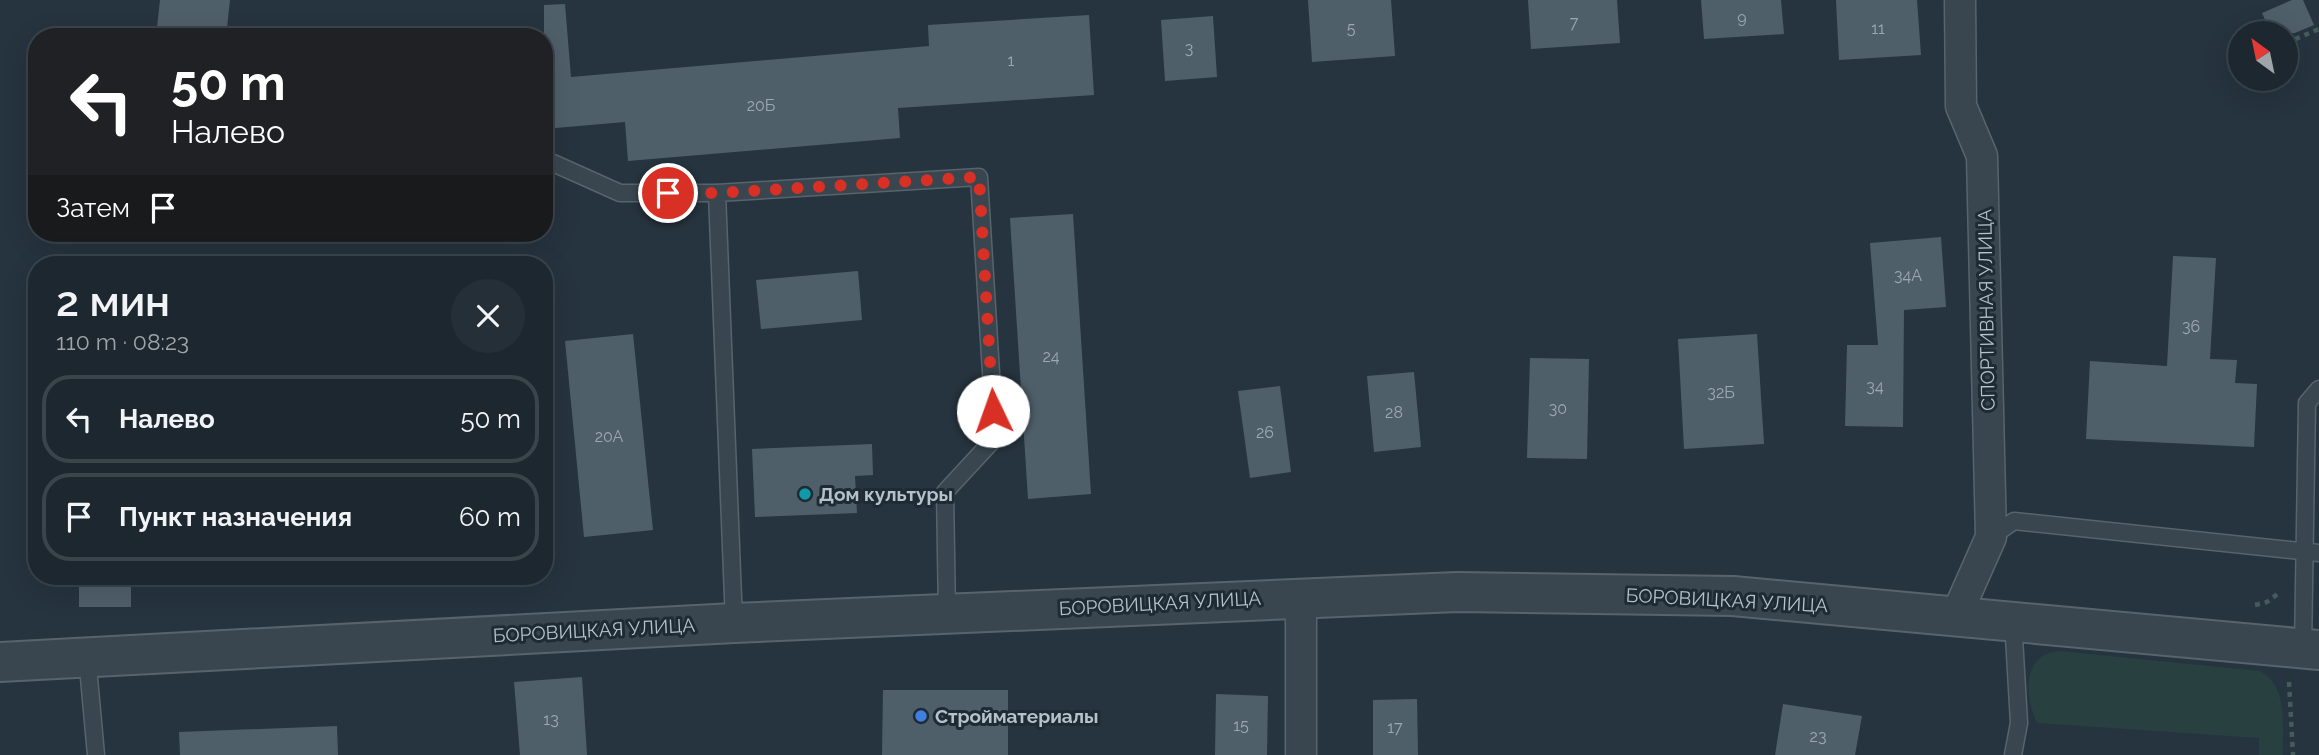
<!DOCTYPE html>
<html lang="ru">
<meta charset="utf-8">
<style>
body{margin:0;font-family:Raleway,sans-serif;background:#252f37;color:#f1f3f6;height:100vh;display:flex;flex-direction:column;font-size:26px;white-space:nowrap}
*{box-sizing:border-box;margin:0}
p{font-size:23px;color:#a0a5aa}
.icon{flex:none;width:38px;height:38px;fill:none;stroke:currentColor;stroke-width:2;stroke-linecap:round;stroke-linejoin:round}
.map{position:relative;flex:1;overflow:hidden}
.details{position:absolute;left:28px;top:256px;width:525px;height:329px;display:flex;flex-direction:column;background:#1c272f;border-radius:28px;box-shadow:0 7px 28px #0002,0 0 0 2px #3a444b}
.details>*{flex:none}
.banner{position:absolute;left:28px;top:28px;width:525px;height:214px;border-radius:28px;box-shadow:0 7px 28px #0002,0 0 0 2px #3a444b;background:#202124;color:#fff;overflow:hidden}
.needle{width:46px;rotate:327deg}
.tools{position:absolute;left:2228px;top:21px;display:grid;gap:14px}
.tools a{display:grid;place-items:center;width:70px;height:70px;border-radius:50%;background:#1c272f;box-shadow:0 7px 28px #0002,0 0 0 2px #3a444b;font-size:35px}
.pin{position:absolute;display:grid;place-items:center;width:60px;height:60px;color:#fff;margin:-30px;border:4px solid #fff;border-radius:50%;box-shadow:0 2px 7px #0007}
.me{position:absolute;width:77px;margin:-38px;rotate:357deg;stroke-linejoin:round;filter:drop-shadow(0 0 5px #0008)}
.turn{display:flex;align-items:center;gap:24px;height:147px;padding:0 28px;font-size:32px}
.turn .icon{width:91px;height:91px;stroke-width:2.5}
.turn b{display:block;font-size:49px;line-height:60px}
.then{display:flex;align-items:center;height:66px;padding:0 28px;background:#0003;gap:14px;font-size:26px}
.round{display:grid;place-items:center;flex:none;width:74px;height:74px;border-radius:37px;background:#252f37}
.head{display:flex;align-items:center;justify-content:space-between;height:119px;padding:0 28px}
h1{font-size:42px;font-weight:600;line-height:52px}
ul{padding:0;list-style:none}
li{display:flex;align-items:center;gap:21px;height:88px;margin:0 14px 10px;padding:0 14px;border:4px solid #3a444b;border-radius:28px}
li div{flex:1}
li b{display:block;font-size:26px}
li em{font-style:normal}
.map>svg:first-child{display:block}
.green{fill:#28403f}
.building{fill:#4f5f6a}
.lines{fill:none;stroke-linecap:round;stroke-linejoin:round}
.service-casing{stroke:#57646c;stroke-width:19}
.minor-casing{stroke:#57646c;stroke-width:33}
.tertiary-casing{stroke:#57646c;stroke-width:42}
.path{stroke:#465c5b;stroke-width:4.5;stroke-dasharray:5 5;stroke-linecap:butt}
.service{stroke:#3a464f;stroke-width:16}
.minor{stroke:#3a464f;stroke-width:30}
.tertiary{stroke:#3a464f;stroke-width:38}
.route{stroke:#d93025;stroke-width:12;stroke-dasharray:0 21.6}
.culture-dot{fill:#0f9aa8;stroke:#1e2b34;stroke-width:2.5}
.shop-dot{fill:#3f7fe0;stroke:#1e2b34;stroke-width:2.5}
.labels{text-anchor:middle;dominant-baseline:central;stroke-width:6;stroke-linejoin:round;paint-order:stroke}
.number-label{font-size:16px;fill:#9ca8b1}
.street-label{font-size:19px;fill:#b6c1c9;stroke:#1e2b34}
.poi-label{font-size:19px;font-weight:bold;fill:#b6c1c9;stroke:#1e2b34;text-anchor:start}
</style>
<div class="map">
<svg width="2319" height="755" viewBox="0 0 2319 755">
<rect width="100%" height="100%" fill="#26343f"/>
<!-- green -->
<path class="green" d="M2059,651L2260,671C2289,687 2282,726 2283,755H2259V738L2037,723C2025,697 2021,654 2059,651Z"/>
<!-- building -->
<g class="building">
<polygon points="160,0 230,0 226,37 156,37"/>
<polygon points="1308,0 1391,0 1395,56 1312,62"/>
<polygon points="1528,0 1617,0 1620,43 1531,49"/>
<polygon points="1701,0 1781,0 1784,34 1704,39"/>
<polygon points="1836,0 1917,0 1921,55 1839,60"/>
<polygon points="2292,0 2303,0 2314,25 2295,33 2271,33 2262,13"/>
<polygon points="565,4 571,77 929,46 928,25 1089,15 1094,95 898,108 900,138 628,161 625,122 544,129 544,5"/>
<polygon points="1213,16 1217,77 1165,81 1161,20"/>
<polygon points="1073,214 1091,494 1028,499 1010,218"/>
<polygon points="1941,237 1946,307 1904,310 1903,427 1845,426 1847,345 1878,345 1870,243"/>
<polygon points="2173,256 2216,258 2210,359 2237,360 2235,383 2257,384 2254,447 2086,439 2090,361 2167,366"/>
<polygon points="858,271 862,320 761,329 756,280"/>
<polygon points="633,334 653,530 584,537 565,341"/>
<polygon points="1757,334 1764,444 1684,449 1678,339"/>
<polygon points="1530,358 1589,359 1587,459 1527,458"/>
<polygon points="1414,372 1421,447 1374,452 1367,376"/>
<polygon points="1280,386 1291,472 1250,478 1238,391"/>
<polygon points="872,444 873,475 855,476 857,513 755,517 752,449"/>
<rect x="79" y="576" width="52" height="31"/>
<polygon points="582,677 587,755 520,755 514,682"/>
<polygon points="883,690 1008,690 1008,755 882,755"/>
<polygon points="1216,694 1268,696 1267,755 1215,755"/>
<polygon points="1417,699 1418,755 1373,755 1373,700"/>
<polygon points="1783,704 1862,716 1855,755 1775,755"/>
<polygon points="337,726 338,755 180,755 179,732"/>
</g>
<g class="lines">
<!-- service casing -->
<g class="service-casing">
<g id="service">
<polyline points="544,164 553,163 620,193 717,193"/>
<polyline points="1991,537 2014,521 2319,553"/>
<polyline points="734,623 717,193 979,177 995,438 945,492 947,613"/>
<polyline points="2303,648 2307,403 2319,389"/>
<polyline points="87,656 96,755"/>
<polyline points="2013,755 2019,723 2013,620"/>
</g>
</g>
<!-- minor casing -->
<g class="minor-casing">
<g id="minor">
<polyline points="1301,597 1301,755"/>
<polyline points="1956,616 1991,537 1982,156 1961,106 1960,0"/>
</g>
</g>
<!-- tertiary casing -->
<g class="tertiary-casing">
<polyline id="tertiary" points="0,662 734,623 1457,592 1733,596 2319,650"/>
</g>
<!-- path -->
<g class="path">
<polyline points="2286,43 2319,29"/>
<polyline points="2255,605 2267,602 2279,593"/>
<polyline points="2289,682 2293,755"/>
</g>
<!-- service -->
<use href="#service" class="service"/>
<!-- minor -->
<use href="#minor" class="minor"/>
<!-- tertiary -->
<use href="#tertiary" class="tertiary"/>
</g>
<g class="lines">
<!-- route -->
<polyline class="route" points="668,193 717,193 979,177 993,411"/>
</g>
<!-- markers -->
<circle class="culture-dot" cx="805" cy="494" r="7"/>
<circle class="shop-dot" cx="921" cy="716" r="7"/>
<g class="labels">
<!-- number labels -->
<g class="number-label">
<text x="1742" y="17">9</text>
<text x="1574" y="22">7</text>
<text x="1351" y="28">5</text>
<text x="1878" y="28">11</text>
<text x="1189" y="48">3</text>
<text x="1011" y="60">1</text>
<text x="761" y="105">20Б</text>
<text x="1908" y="275">34А</text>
<text x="2191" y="326">36</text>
<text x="1051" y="356">24</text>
<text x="1875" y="386">34</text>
<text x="1721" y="392">32Б</text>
<text x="1558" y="408">30</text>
<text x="1394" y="412">28</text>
<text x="1265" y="432">26</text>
<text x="609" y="436">20А</text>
<text x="551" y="719">13</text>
<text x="1241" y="725">15</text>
<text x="1395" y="727">17</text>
<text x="1818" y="736">23</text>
</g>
<!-- street labels -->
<g class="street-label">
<text transform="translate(1986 310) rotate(-91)">СПОРТИВНАЯ УЛИЦА</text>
<text transform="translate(1727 600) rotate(3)">БОРОВИЦКАЯ УЛИЦА</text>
<text transform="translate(1160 603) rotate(-3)">БОРОВИЦКАЯ УЛИЦА</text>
<text transform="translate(594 630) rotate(-3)">БОРОВИЦКАЯ УЛИЦА</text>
</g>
<!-- poi labels -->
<g class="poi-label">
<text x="819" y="494">Дом культуры</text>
<text x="935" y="716">Стройматериалы</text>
</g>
</g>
</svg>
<div class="tools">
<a><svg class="needle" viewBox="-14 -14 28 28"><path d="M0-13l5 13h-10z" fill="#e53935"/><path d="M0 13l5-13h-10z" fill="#a0a5aa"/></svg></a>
</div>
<div class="pin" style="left:668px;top:193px;background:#d93025"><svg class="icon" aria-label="arrive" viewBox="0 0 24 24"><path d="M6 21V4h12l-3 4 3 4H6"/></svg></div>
<svg class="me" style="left:993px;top:411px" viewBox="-20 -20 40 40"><circle r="19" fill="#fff"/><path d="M0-13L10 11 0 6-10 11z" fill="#d93025"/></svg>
<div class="banner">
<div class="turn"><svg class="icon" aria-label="left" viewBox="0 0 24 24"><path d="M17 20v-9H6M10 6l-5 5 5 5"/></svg><div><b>50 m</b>Налево</div></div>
<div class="then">Затем<svg class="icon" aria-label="arrive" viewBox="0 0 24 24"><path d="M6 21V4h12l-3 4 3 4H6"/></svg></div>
</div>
<section class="details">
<div class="head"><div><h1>2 мин</h1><p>110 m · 08:23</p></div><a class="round"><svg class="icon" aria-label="close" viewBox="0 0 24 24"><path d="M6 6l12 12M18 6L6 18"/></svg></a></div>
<ul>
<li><svg class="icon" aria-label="left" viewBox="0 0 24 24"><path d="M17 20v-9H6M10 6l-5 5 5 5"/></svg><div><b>Налево</b></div><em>50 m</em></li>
<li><svg class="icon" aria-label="arrive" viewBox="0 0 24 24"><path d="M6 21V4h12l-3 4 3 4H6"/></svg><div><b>Пункт назначения</b></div><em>60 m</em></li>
</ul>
</section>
</div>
